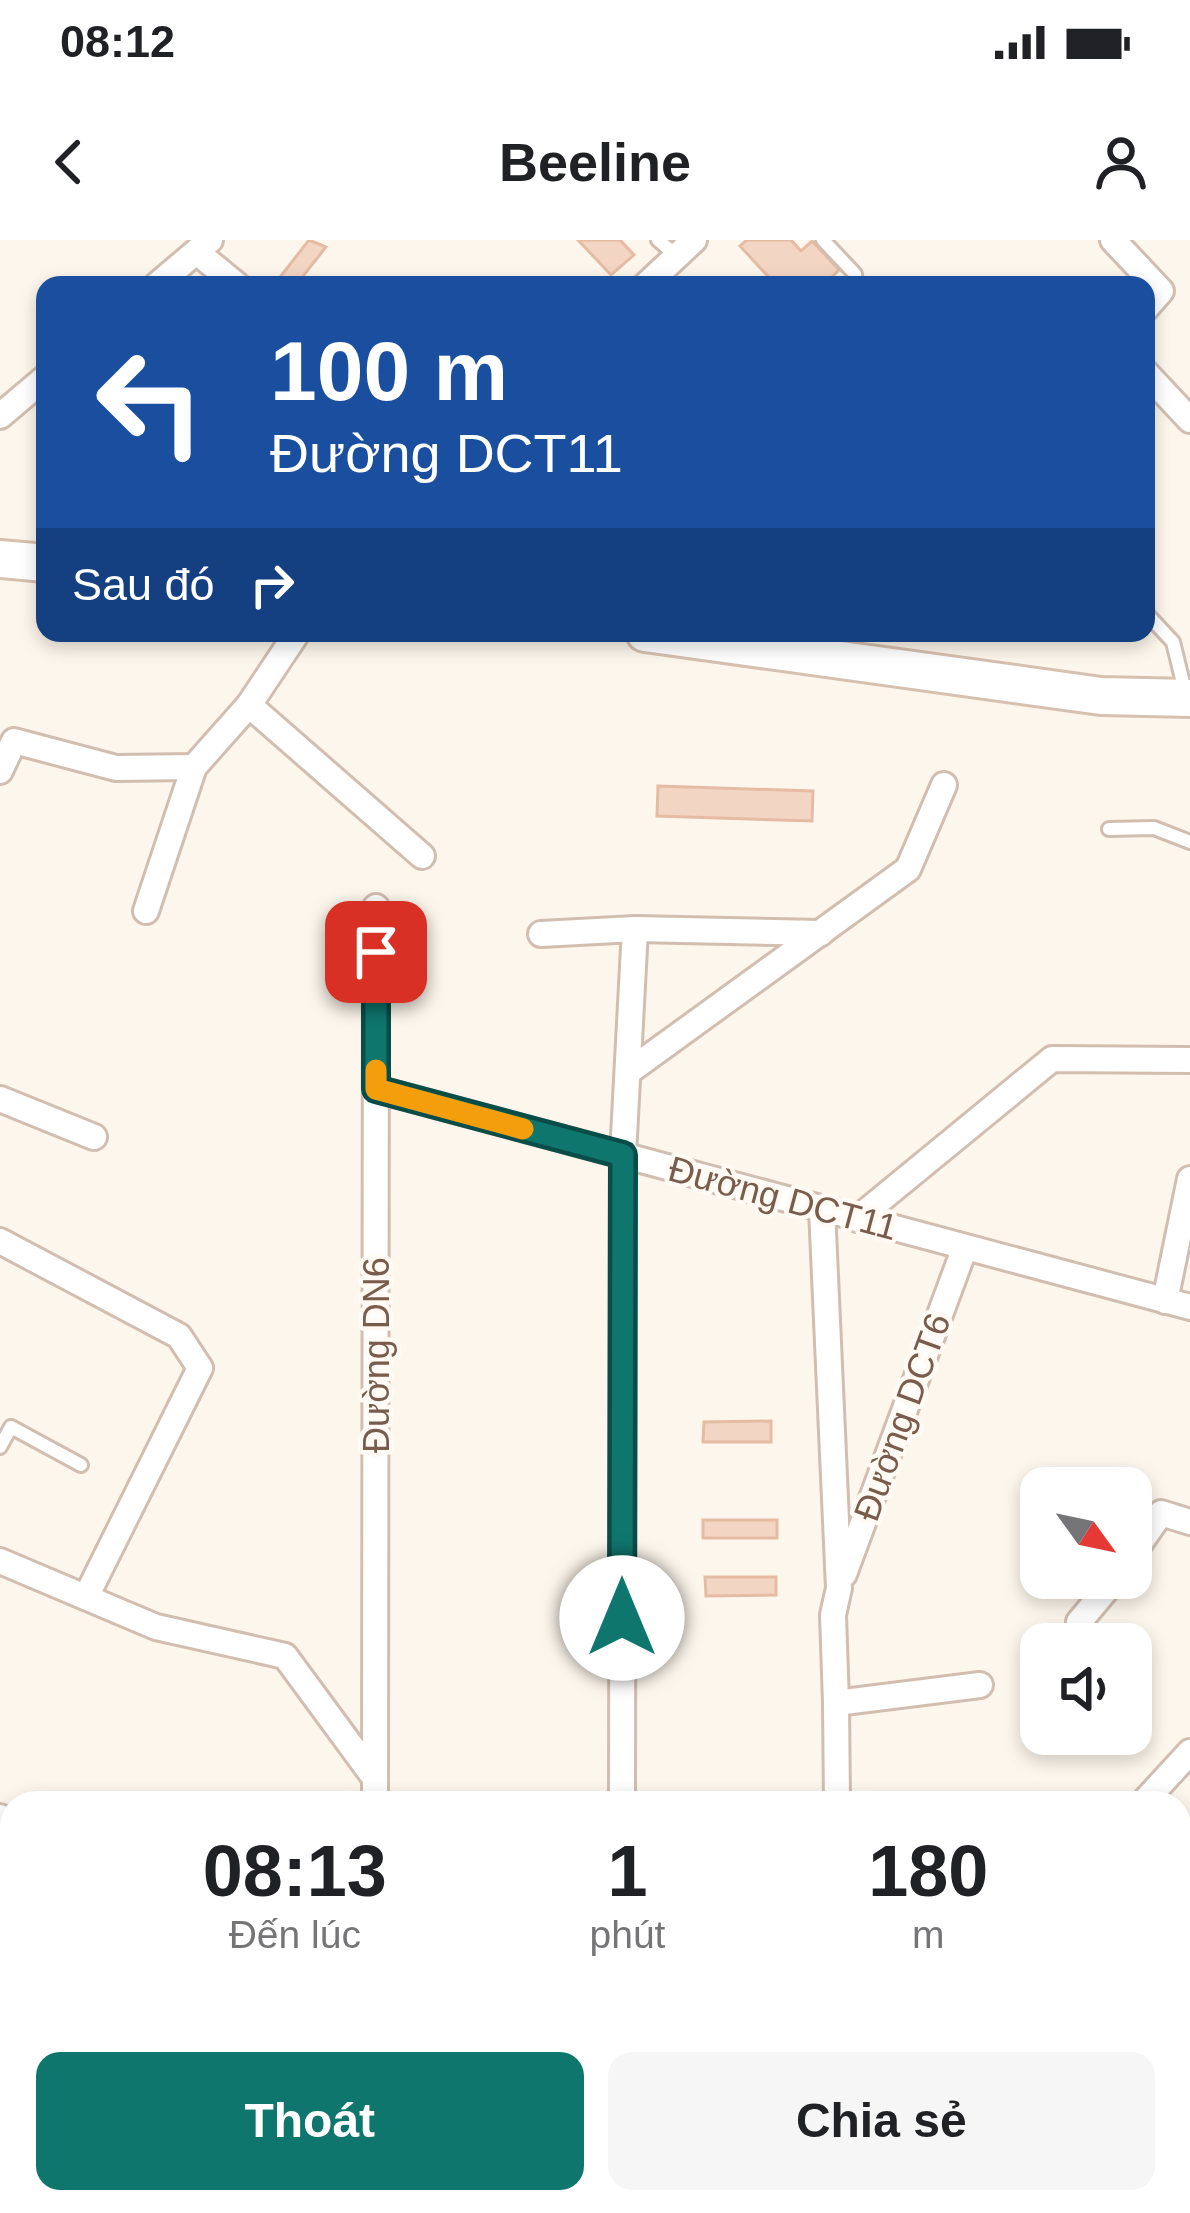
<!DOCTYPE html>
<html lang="vi">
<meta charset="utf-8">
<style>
body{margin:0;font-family:Helvetica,sans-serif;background:#f6f6f6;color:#202124;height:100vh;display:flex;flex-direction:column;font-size:45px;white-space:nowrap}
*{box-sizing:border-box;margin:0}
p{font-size:39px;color:#757577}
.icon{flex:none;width:66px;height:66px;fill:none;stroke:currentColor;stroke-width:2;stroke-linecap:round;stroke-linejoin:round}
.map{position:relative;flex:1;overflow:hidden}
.details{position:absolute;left:0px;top:1551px;width:1191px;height:423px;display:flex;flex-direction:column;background:#fff;border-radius:36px 36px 0 0;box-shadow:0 6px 18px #0003}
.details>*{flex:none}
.guide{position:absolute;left:36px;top:36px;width:1119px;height:366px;border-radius:24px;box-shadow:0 6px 18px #0003;background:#1a4fa0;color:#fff;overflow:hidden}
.needle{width:78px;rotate:123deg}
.controls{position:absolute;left:1020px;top:1227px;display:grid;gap:24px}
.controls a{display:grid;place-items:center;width:132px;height:132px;border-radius:24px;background:#fff;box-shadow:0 6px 18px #0003;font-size:60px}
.pin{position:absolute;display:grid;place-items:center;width:102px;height:102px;color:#fff;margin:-51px;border-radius:24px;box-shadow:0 6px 18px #0006}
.me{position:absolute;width:132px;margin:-66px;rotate:0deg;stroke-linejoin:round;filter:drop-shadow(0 0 9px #0008)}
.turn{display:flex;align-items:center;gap:42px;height:252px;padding:0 36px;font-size:54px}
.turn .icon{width:156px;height:156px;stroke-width:2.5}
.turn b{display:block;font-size:84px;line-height:102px}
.then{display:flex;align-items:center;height:114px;padding:0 36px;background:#0003;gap:24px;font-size:45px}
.eta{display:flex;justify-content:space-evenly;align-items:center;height:204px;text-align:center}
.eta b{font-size:72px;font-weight:700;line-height:84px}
.primary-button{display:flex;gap:24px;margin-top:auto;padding:24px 36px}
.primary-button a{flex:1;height:138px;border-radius:24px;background:#0f766e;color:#fff;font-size:48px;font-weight:700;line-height:138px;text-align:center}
.primary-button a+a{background:#f6f6f6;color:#202124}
.status{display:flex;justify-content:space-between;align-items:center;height:84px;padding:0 60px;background:#fff;direction:ltr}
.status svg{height:33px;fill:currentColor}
header{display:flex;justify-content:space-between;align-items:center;height:156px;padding:0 36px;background:#fff;font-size:54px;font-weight:700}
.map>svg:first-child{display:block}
.building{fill:#f3d5c3;stroke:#e6bba3;stroke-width:3}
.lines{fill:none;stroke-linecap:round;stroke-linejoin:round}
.lane-casing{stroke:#d1beb0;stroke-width:18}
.street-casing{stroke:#d1beb0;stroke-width:30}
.secondary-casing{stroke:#d6c0b0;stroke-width:42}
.lane{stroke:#fff;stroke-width:12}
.street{stroke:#fff;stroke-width:24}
.secondary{stroke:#fff;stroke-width:36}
.route-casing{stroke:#0a4d48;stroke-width:30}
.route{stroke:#0f766e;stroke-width:21}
.slow{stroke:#f59e0b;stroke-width:21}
.labels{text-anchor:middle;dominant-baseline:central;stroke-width:9;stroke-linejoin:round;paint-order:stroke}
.street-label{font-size:36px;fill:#7a5c4d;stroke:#fffaf3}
</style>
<div class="status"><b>08:12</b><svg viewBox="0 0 49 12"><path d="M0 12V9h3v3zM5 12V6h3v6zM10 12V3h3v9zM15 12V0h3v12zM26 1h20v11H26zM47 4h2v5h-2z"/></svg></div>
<header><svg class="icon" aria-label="back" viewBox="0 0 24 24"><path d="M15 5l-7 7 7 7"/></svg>Beeline<svg class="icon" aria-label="person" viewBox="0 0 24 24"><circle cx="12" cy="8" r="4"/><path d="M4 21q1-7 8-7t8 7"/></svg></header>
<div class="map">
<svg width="1190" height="1973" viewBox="0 0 1190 1973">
<rect width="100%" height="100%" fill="#fdf6ec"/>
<!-- building -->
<g class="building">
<polygon points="309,0 326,7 296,45 282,45 277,41"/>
<polygon points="578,0 620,0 634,15 611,35"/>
<polygon points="747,0 791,0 801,11 812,1 839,30 824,45 776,45 740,6"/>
<polygon points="658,546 813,551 812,581 657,576"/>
<polygon points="771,1181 771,1202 703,1202 704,1182"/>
<rect x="703" y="1280" width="74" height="18"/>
<polygon points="705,1337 776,1337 776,1355 706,1356"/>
</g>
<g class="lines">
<!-- lane casing -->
<g class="lane-casing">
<g id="lane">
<polyline points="658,0 676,15"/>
<polyline points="823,0 855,34 856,45"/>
<polyline points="1146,373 1173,402 1186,455"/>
<polyline points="1109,589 1154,588 1190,602"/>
<polyline points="0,1207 11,1187 81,1225"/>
</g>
</g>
<!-- street casing -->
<g class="street-casing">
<g id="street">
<polyline points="1113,0 1161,51 1146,68"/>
<polyline points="199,14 237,45"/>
<polyline points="157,45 210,0"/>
<polyline points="646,45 694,0"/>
<polyline points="1146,133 1190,180"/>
<polyline points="0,176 45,138"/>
<polyline points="249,465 422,616"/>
<polyline points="0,531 14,501 116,528 194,527 249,465 297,393"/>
<polyline points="146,671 194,527"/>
<polyline points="541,694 635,689 821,693"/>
<polyline points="628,832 908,629 944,545"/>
<polyline points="376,849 1190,1067"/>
<polyline points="0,859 94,897"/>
<polyline points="822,969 839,1348 833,1375 836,1463 980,1445"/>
<polyline points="857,979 1052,819 1190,820"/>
<polyline points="0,1001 179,1096 200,1128 86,1357"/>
<polyline points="1165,1061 1190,939"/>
<polyline points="1131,1316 1161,1273 1190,1282"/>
<polyline points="0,1321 156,1387 285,1416 374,1537"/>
<polyline points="844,1334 965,1007"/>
<polyline points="1079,1382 1116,1338"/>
<polyline points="836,1463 837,1563"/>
<polyline points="375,1563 376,667"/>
<polyline points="622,1563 623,915 635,689"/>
<polyline points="1143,1563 1190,1512"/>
<polyline points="0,1577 12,1585"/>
<polyline points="1179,1707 1190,1708"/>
<polyline points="0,1801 12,1801"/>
<polyline points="376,1962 377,1973"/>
<polyline points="1050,1962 1050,1973"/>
<polyline points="168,1973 168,1962"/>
</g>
</g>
<!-- secondary casing -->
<g class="secondary-casing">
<g id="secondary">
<polyline points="0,319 45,323"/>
<polyline points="645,393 1101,456 1190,458"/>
</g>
</g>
<!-- lane -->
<use href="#lane" class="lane"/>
<!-- street -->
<use href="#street" class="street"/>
<!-- secondary -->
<use href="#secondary" class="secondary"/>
</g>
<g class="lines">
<!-- route casing -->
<g class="route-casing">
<polyline id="route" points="376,712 376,849 623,915 622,1378"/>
</g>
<!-- route -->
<use href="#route" class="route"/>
<!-- slow -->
<polyline class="slow" points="376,830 376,849 523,889"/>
</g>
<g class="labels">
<!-- street labels -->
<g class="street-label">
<text transform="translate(783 958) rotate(15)">Đường DCT11</text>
<text transform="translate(376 1115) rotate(-90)">Đường DN6</text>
<text transform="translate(902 1177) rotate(-70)">Đường DCT6</text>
</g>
</g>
</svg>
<div class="controls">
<a><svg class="needle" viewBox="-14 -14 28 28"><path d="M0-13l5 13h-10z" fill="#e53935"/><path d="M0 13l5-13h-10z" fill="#757577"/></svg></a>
<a><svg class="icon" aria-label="sound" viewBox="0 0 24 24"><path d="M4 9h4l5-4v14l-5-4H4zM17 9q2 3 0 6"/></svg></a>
</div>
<div class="pin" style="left:376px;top:712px;background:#d93025"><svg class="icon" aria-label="arrive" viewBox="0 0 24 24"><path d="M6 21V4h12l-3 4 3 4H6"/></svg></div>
<svg class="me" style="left:622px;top:1378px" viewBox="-20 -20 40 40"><circle r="19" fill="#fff"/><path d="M0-13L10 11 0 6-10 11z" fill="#0f766e"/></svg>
<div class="guide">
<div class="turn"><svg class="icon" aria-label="left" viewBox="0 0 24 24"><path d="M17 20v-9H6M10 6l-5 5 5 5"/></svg><div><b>100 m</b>Đường DCT11</div></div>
<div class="then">Sau đó<svg class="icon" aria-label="right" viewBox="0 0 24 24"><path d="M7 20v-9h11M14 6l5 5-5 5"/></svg></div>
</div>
<section class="details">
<div class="eta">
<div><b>08:13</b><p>Đến lúc</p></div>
<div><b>1</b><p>phút</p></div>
<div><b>180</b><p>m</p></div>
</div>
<div class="primary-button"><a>Thoát</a><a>Chia sẻ</a></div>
</section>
</div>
